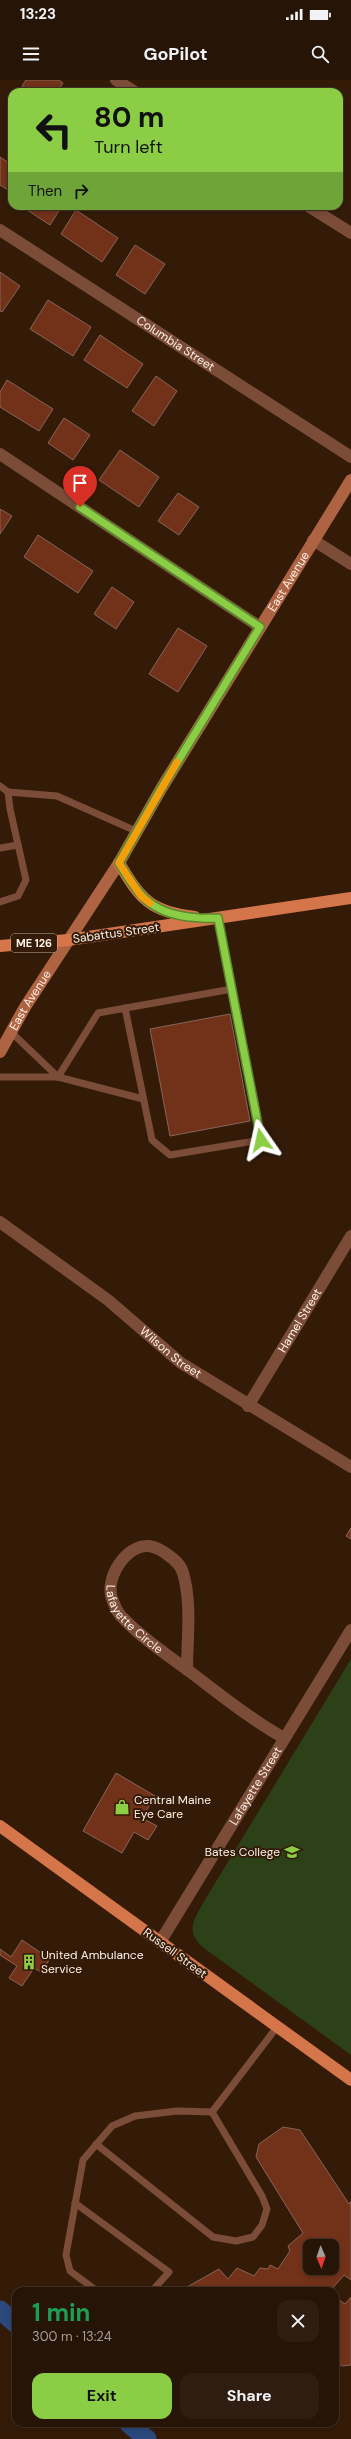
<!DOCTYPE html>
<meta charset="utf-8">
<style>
body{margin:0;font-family:"DM Sans",sans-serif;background:#2e1d10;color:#f1f3f6;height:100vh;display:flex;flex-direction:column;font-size:15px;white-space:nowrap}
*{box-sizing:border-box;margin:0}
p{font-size:13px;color:#a49e9b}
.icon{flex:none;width:22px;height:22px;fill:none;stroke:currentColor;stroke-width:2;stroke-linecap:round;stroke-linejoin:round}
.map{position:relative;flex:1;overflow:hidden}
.details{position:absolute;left:12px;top:2207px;width:327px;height:140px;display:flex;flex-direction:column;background:#261406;border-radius:12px;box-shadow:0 2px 6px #0003,0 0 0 1px #423328}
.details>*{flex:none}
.top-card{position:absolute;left:8px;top:8px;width:335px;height:122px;border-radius:12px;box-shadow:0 2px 6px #0003,0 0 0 1px #423328;background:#8bce46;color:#111;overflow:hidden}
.needle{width:26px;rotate:178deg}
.tools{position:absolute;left:303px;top:2159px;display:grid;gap:8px}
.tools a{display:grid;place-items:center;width:36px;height:36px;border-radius:8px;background:#261406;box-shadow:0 2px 6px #0003,0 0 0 1px #423328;font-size:20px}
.pin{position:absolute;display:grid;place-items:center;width:34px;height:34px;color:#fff;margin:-41px -17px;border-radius:50% 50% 50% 0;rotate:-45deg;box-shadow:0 0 4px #0007}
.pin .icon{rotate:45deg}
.me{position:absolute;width:44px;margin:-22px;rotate:349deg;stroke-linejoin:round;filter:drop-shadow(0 0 3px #0008)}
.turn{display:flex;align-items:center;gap:14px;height:84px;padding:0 20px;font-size:18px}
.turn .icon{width:52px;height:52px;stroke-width:2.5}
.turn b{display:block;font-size:28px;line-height:34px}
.then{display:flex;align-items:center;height:38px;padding:0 20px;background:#0003;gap:8px;font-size:15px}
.round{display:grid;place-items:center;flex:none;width:42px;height:42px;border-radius:12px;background:#2e1d10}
.summary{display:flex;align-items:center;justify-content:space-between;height:68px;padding:0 20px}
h1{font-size:24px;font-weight:700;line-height:30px;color:#1e9e55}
.button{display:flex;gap:8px;margin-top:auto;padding:8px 20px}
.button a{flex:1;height:46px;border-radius:12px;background:#8bce46;color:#111;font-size:16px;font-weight:700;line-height:46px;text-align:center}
.button a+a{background:#2e1d10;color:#f1f3f6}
.status{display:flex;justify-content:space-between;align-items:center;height:28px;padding:0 20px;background:#261406;direction:ltr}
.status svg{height:11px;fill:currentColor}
header{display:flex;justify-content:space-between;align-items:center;height:52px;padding:0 20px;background:#261406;font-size:18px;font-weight:700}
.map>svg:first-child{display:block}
.garden{fill:#2c4118}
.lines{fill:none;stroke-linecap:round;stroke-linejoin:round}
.canal{stroke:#2b497d;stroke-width:19}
.building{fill:#713219;stroke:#886559;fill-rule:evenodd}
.lane{stroke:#7b4d39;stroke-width:7}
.street{stroke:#7b4d39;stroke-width:12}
.secondary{stroke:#ae6443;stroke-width:12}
.primary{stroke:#d5754a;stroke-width:12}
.route-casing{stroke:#5a862e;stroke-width:10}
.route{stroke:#8bce46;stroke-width:7}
.slow{stroke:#f59e0b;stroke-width:7}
.labels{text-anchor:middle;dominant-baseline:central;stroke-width:4;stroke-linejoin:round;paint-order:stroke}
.shield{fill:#331b08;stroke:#c1b0a3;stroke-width:1}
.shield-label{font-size:11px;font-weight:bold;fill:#fef0e6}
.street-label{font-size:12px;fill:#fef0e6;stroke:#331b08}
.poi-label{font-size:12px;fill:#fef0e6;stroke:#331b08;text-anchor:start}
</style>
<div class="status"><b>13:23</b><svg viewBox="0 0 49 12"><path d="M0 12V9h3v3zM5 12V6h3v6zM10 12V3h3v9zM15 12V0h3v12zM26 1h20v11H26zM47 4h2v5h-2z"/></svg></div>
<header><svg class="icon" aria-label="menu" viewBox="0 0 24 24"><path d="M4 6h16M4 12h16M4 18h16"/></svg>GoPilot<svg class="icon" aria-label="search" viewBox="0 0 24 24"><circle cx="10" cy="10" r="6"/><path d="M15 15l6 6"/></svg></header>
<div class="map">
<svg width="351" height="2359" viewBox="0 0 351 2359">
<rect width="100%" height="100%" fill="#331b08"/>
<!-- garden -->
<path class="garden" d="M351,1579V1975L205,1869C185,1852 193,1842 203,1823Z"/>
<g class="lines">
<!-- canal -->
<g class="canal">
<polyline points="0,2230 16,2244"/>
<polyline points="128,2343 147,2359"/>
</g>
</g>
<!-- building -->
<g class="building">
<polygon points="26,0 59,0 63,3 57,12 31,12 22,6"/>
<polygon points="0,77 12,85 12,104 8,110 0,105"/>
<polygon points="21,126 62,126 50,145"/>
<polygon points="76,130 118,158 102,182 61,154"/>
<polygon points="135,165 165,184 145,214 116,195"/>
<polygon points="0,192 20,206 2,232 0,231"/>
<polygon points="48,220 91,247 73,276 30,249"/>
<polygon points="100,255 143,284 127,308 84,280"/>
<polygon points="156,296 177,311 154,346 132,331"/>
<polygon points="7,300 53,329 39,351 0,327 0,312"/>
<polygon points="64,338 90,355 73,380 48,363"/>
<polygon points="120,370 159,397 139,427 99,400"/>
<polygon points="178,413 199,427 179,455 158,441"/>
<polygon points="0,429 12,436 0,454"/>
<polygon points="38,455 93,491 78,513 24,477"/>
<polygon points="112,507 134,522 116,549 94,534"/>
<polygon points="178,548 207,566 178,612 149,594"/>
<polygon points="230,934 250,1041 170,1056 150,949"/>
<polygon points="351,1448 351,1459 346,1456"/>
<polygon points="116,1693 155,1716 142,1738 157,1746 148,1760 134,1752 122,1773 83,1751"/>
<polygon points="22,1860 50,1879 41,1892 34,1888 22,1906 9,1898 17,1886 0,1875 0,1869 11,1877"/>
<path d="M283,2047L300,2050L349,2124L351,2121V2200L344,2195L330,2211H180L219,2189L228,2199L237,2188L254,2196L260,2188L268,2189L270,2185L278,2189L290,2171L288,2166L303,2153L256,2077L259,2064ZM310,2166H332V2188H310Z"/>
<polygon points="335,2217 345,2224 351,2217 351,2285 342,2286 335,2281"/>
</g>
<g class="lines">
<!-- lane -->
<g class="lane">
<polyline points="0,706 8,712"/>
<polyline points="0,768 18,765"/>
<polyline points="0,822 18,816 26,800 10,729 8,712 57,716 136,751"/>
<polyline points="125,928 152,1060 170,1075 261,1060 232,909"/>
<polyline points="11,952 58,997"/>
<polyline points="0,997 58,997 143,1019"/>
<polyline points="58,997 98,933 232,909 218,838"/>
<polyline points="96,2064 213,2157 236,2161 253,2157 262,2145 267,2129 262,2116 212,2032"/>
<polyline points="75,2123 169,2192 152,2211"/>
<polyline points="97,2211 70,2191 66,2175 83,2080 112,2046 135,2036 177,2031 212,2032 277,1947"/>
</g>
<!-- street -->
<g class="street">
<polyline points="116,0 135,12"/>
<polyline points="308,126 351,153"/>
<path id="s1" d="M0,150L351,377"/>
<polyline points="0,374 260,547"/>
<polyline points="313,460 351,484"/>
<path id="s2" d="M0,1142L108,1220L181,1283L351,1387"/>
<path id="s3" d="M248,1326L351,1156"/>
<path id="s4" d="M187,1590C187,1559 192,1523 183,1493C181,1485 175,1480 168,1475C163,1471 156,1467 149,1466C125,1464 103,1501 113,1521C115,1527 119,1535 124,1539C144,1560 170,1577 193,1594C222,1616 252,1640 284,1658"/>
<path id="s5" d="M160,1862L351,1550"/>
</g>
<!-- secondary -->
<path class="secondary" id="s6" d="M0,972L25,927L119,783L161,709L351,400"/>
<!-- primary -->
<g class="primary">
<path d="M119,783C141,820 151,832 195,837"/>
<polyline points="0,866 68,860 351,818"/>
<polyline points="0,1746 351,2000"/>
</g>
</g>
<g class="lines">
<!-- route casing -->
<g class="route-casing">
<path id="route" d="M80,427L260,547L161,709L119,783C138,815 150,832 189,837C199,838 208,839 218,838L261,1060"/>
</g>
<!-- route -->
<use href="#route" class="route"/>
<!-- slow -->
<polyline class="slow" points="150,823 141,816 119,783 177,682"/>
</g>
<!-- icons -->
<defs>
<g id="shop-bare" transform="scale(1.2)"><path d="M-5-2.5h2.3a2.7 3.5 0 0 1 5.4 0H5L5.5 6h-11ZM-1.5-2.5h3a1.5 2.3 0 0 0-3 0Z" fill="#8bce46" stroke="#331b08" stroke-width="2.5" paint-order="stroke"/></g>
<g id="university-bare" transform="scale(1.2)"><path d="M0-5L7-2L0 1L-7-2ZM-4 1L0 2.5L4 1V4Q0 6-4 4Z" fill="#8bce46" stroke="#331b08" stroke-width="2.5" paint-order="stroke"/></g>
<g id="building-bare" transform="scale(1.2)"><path d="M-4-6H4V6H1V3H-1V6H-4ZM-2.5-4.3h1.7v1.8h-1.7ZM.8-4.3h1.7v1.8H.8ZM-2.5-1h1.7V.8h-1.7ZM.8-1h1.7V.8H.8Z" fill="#8bce46" stroke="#331b08" stroke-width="2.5" paint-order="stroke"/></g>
</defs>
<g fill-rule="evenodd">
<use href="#shop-bare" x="122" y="1727"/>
<use href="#university-bare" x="292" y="1772"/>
<use href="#building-bare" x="29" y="1882"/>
</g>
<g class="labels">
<!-- shield labels -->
<rect class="shield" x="11" y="854" width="46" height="18" rx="3"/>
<g class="shield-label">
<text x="34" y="863">ME 126</text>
</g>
<!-- street labels -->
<g class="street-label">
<text stroke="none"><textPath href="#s1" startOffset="209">Columbia Street</textPath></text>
<text stroke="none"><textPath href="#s6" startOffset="552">East Avenue</textPath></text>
<text transform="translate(116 853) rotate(-8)">Sabattus Street</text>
<text stroke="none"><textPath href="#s6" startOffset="60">East Avenue</textPath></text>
<text stroke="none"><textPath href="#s3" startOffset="100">Hamel Street</textPath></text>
<text stroke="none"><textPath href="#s2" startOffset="215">Wilson Street</textPath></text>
<text stroke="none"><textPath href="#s4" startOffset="245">Lafayette Circle</textPath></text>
<text stroke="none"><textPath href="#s5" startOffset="183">Lafayette Street</textPath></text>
<text transform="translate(175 1873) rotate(36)">Russell Street</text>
</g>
<!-- poi labels -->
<g class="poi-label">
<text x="134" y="1720">Central Maine<tspan x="134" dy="14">Eye Care</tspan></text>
<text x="280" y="1772" text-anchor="end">Bates College</text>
<text x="41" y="1875">United Ambulance<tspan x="41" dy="14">Service</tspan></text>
</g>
</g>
</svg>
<div class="tools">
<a><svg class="needle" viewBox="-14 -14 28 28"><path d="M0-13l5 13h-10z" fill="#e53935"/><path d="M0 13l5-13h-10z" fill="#a49e9b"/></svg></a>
</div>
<div class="pin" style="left:80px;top:427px;background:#d93025"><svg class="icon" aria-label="arrive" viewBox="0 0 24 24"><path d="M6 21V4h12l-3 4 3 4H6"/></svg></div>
<svg class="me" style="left:261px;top:1060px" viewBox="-20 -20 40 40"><path d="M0-17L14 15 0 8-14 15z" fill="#8bce46" stroke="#fff" stroke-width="4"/></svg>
<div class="top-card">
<div class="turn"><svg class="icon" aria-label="left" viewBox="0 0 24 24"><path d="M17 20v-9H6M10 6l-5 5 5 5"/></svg><div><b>80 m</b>Turn left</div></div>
<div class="then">Then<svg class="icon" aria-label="right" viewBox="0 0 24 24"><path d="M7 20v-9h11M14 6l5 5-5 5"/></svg></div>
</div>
<section class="details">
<div class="summary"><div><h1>1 min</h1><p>300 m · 13:24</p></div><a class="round"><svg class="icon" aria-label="close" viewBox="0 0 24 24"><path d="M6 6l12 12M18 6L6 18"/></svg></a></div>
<div class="button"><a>Exit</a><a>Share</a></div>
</section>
</div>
